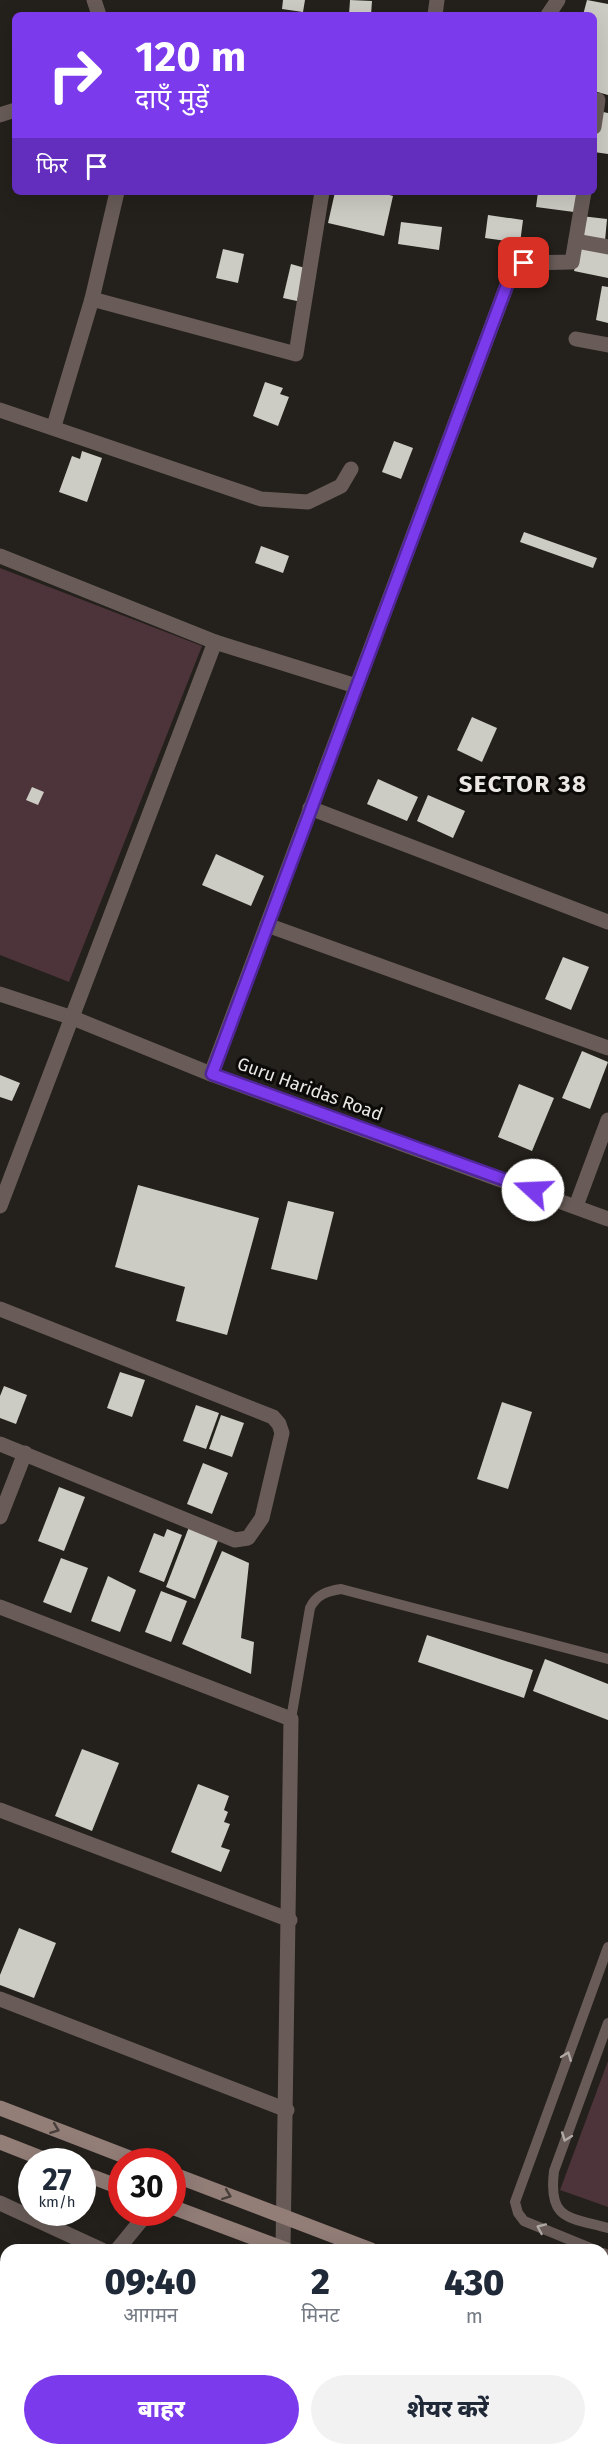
<!DOCTYPE html>
<html lang="hi">
<meta charset="utf-8">
<style>
body{margin:0;font-family:"Fira Sans","Noto Sans Devanagari",sans-serif;background:#f2f2f3;color:#1f2937;height:100vh;display:flex;flex-direction:column;font-size:22px;white-space:nowrap}
*{box-sizing:border-box;margin:0}
p{font-size:20px;color:#747a83}
.icon{flex:none;width:33px;height:33px;fill:none;stroke:currentColor;stroke-width:2;stroke-linecap:round;stroke-linejoin:round}
.map{position:relative;flex:1;overflow:hidden}
.sheet{position:absolute;left:0px;top:2244px;width:609px;height:212px;display:flex;flex-direction:column;background:#fff;border-radius:18px 18px 0 0;box-shadow:0 6px 24px #0002}
.sheet>*{flex:none}
.guide{position:absolute;left:12px;top:12px;width:585px;height:183px;border-radius:9px;box-shadow:0 6px 24px #0002;background:#7c3aed;color:#fff;overflow:hidden}
.speed{position:absolute;left:18px;top:2148px;display:flex;gap:12px;font-size:30px;font-weight:700;text-align:center}
.speed>*{display:grid;place-content:center;width:78px;height:78px;border-radius:50%;background:#fff;box-shadow:0 6px 24px #0002;line-height:1}
.speed small{font-size:15px;font-weight:400}
.speed .limit{border:9px solid #d22;background:#fff;color:#111}
.pin{position:absolute;display:grid;place-items:center;width:51px;height:51px;color:#fff;margin:-26px;border-radius:12px;box-shadow:0 3px 9px #0006}
.me{position:absolute;width:66px;margin:-33px;rotate:290deg;stroke-linejoin:round;filter:drop-shadow(0 0 4px #0008)}
.turn{display:flex;align-items:center;gap:21px;height:126px;padding:0 24px;font-size:27px}
.turn .icon{width:78px;height:78px;stroke-width:2.5}
.turn b{display:block;font-size:42px;line-height:51px}
.then{display:flex;align-items:center;height:57px;padding:0 24px;background:#0003;gap:12px;font-size:22px}
.eta{display:flex;justify-content:space-evenly;align-items:center;height:102px;text-align:center}
.eta b{font-size:36px;font-weight:800;line-height:42px}
.primary-button{display:flex;gap:12px;margin-top:auto;padding:12px 24px}
.primary-button a{flex:1;height:69px;border-radius:36px;background:#7c3aed;color:#fff;font-size:24px;font-weight:800;line-height:69px;text-align:center}
.primary-button a+a{background:#f2f2f3;color:#1f2937}
.map>svg:first-child{display:block}
.green{fill:#4d333a}
.building{fill:#ccccc4}
.lines{fill:none;stroke-linecap:round;stroke-linejoin:round}
.service{stroke:#695c58;stroke-width:10}
.minor{stroke:#695c58;stroke-width:15}
.secondary{stroke:#927d77;stroke-width:15}
.oneway{stroke:#b0a8a5}
.oneway2{stroke:#483e3a}
.route-casing{stroke:#51269a;stroke-width:15}
.route{stroke:#7c3aed;stroke-width:10}
.labels{text-anchor:middle;dominant-baseline:central;stroke-width:6;stroke-linejoin:round;paint-order:stroke}
.street-label{font-size:18px;fill:#eae7e4;stroke:#0c0a08}
.district-label{font-size:24px;font-weight:bold;letter-spacing:1.5px;fill:#eae7e4;stroke:#0c0a08}
</style>
<div class="map">
<svg width="608" height="2455" viewBox="0 0 608 2455">
<rect width="100%" height="100%" fill="#24201b"/>
<!-- green -->
<g class="green">
<polygon points="0,568 202,646 69,982 0,955"/>
<polygon points="608,2061 608,2207 560,2190"/>
</g>
<!-- building -->
<g class="building">
<polygon points="283,0 305,0 303,12 282,9"/>
<polygon points="350,0 372,1 371,15 349,15"/>
<polygon points="587,0 608,4 608,95 594,91 594,15 583,15"/>
<polygon points="598,111 608,113 608,154 594,152"/>
<polygon points="335,192 378,192 393,196 384,236 328,223"/>
<polygon points="538,192 577,192 574,212 536,207"/>
<polygon points="488,215 523,220 520,243 485,238"/>
<polygon points="581,216 607,219 605,241 578,238"/>
<polygon points="401,222 442,227 439,250 398,244"/>
<polygon points="580,245 608,250 608,278 574,271"/>
<polygon points="223,249 244,254 238,283 216,278"/>
<polygon points="291,264 305,268 297,301 283,298"/>
<polygon points="602,286 608,287 608,323 596,320"/>
<polygon points="265,382 283,388 280,394 289,397 278,426 253,416"/>
<polygon points="394,441 413,448 401,479 382,472"/>
<polygon points="82,451 102,458 87,502 59,492 72,456 80,459"/>
<polygon points="524,532 597,558 593,568 520,542"/>
<polygon points="261,546 289,556 283,573 255,563"/>
<polygon points="472,717 497,728 482,762 457,750"/>
<polygon points="378,779 418,797 407,821 367,804"/>
<polygon points="32,787 44,792 38,805 26,800"/>
<polygon points="428,795 465,811 453,838 417,821"/>
<polygon points="216,854 264,876 251,906 202,885"/>
<polygon points="563,957 589,967 571,1010 545,999"/>
<polygon points="582,1051 608,1062 590,1109 562,1098"/>
<polygon points="0,1075 20,1083 12,1101 0,1097"/>
<polygon points="519,1084 554,1098 532,1151 498,1137"/>
<polygon points="138,1185 259,1218 227,1335 176,1321 185,1287 115,1267"/>
<polygon points="288,1201 334,1212 317,1280 271,1269"/>
<polygon points="120,1372 145,1380 132,1417 107,1408"/>
<polygon points="4,1386 27,1395 16,1424 0,1418 0,1396"/>
<polygon points="502,1402 532,1412 508,1489 477,1479"/>
<polygon points="196,1405 219,1413 206,1449 183,1441"/>
<polygon points="221,1415 244,1423 232,1457 209,1449"/>
<polygon points="203,1463 228,1473 212,1514 187,1504"/>
<polygon points="59,1487 85,1497 64,1551 38,1541"/>
<polygon points="189,1527 219,1538 195,1599 166,1587"/>
<polygon points="167,1529 182,1535 164,1582 139,1572 154,1533 164,1537"/>
<polygon points="222,1551 249,1563 241,1638 254,1642 251,1674 182,1644"/>
<polygon points="61,1558 88,1568 71,1613 43,1602"/>
<polygon points="108,1576 136,1590 120,1632 91,1621"/>
<polygon points="161,1591 187,1601 171,1642 145,1632"/>
<polygon points="427,1635 533,1670 524,1698 418,1662"/>
<polygon points="545,1659 608,1684 608,1720 533,1691"/>
<polygon points="82,1749 119,1763 92,1831 55,1816"/>
<polygon points="198,1784 229,1796 224,1810 228,1812 224,1822 230,1824 221,1847 230,1850 221,1872 171,1852"/>
<polygon points="19,1928 56,1943 34,1998 0,1985 0,1975"/>
<polygon points="6,2263 6,2317 0,2312 0,2269"/>
<polygon points="433,2450 473,2450 471,2455 431,2455"/>
<polygon points="527,2450 541,2450 551,2453 525,2455"/>
</g>
<g class="lines">
<!-- service -->
<g class="service">
<path d="M291,1719L310,1608C316,1595 327,1591 341,1589L608,1659"/>
<path d="M608,2023L554,2171C548,2220 568,2217 608,2228"/>
<polyline points="595,2250 524,2221 518,2213 515,2202 608,1947"/>
<polyline points="603,2253 608,2255"/>
</g>
<!-- minor -->
<g class="minor">
<polyline points="94,0 99,15"/>
<polyline points="435,15 437,0"/>
<polyline points="548,15 558,0"/>
<polyline points="0,115 15,110"/>
<polyline points="594,127 598,100"/>
<polyline points="576,241 608,247"/>
<polyline points="92,299 296,354 322,192"/>
<polyline points="576,339 608,345"/>
<polyline points="0,410 261,499 308,502 341,486 351,469"/>
<polyline points="54,426 92,299 117,192"/>
<polyline points="0,556 215,642 356,686"/>
<polyline points="310,808 608,922"/>
<polyline points="267,925 608,1048"/>
<polyline points="0,994 73,1018 211,1074 608,1219"/>
<polyline points="211,1074 510,277 524,263 572,262 584,192"/>
<polyline points="0,1206 215,642"/>
<polyline points="576,1206 608,1120"/>
<polyline points="0,1309 273,1417 279,1424 282,1433 262,1518 248,1538 235,1540 0,1444"/>
<polyline points="0,1517 25,1453"/>
<polyline points="0,1607 291,1719 283,2248"/>
<polyline points="0,1810 290,1920"/>
<polyline points="0,1999 287,2110"/>
<polyline points="0,2203 102,2250"/>
<polyline points="117,2250 148,2212"/>
<polyline points="0,2379 6,2378"/>
<polyline points="603,2428 608,2430"/>
<polyline points="0,2444 6,2429"/>
<polyline points="222,2450 237,2455"/>
<polyline points="596,2450 608,2454"/>
<polyline points="205,2455 207,2450"/>
<polyline points="381,2455 383,2450"/>
<polyline points="407,2455 409,2450"/>
<polyline points="482,2455 484,2450"/>
<polyline points="519,2455 521,2450"/>
</g>
<!-- secondary -->
<g class="secondary">
<polyline points="0,2108 140,2162"/>
<polyline points="0,2142 51,2162"/>
<polyline points="82,2173 122,2188"/>
<polyline points="172,2174 371,2250"/>
<polyline points="172,2207 287,2250"/>
<polyline points="603,2339 608,2341"/>
<polyline points="603,2367 608,2369"/>
</g>
</g>
<!-- one-way arrows -->
<defs><path id="oneway-chevron" d="M-2-3.5L2.5 0L-2 3.5" fill="none" stroke-width="1.6" stroke-linecap="round" stroke-linejoin="round" transform="scale(1.5)"/></defs>
<g class="oneway">
<use href="#oneway-chevron" transform="translate(567 2056) rotate(-69)"/>
<use href="#oneway-chevron" transform="translate(566 2137) rotate(110)"/>
<use href="#oneway-chevron" transform="translate(541 2228) rotate(-156)"/>
</g>
<g class="oneway2">
<use href="#oneway-chevron" transform="translate(55 2129) rotate(21)"/>
<use href="#oneway-chevron" transform="translate(227 2195) rotate(21)"/>
</g>
<g class="lines">
<!-- route casing -->
<g class="route-casing">
<polyline id="route" points="524,263 510,277 212,1074 533,1190"/>
</g>
<!-- route -->
<use href="#route" class="route"/>
</g>
<g class="labels">
<!-- street labels -->
<g class="street-label">
<text transform="translate(310 1089) rotate(20)">Guru Haridas Road</text>
</g>
<!-- district labels -->
<g class="district-label">
<text x="523" y="784">SECTOR 38</text>
</g>
</g>
</svg>
<div class="speed"><div>27<small>km/h</small></div><div class="limit">30</div></div>
<div class="pin" style="left:524px;top:263px;background:#d93025"><svg class="icon" aria-label="arrive" viewBox="0 0 24 24"><path d="M6 21V4h12l-3 4 3 4H6"/></svg></div>
<svg class="me" style="left:533px;top:1190px" viewBox="-20 -20 40 40"><circle r="19" fill="#fff"/><path d="M0-13L10 11 0 6-10 11z" fill="#7c3aed"/></svg>
<div class="guide">
<div class="turn"><svg class="icon" aria-label="right" viewBox="0 0 24 24"><path d="M7 20v-9h11M14 6l5 5-5 5"/></svg><div><b>120 m</b>दाएँ मुड़ें</div></div>
<div class="then">फिर<svg class="icon" aria-label="arrive" viewBox="0 0 24 24"><path d="M6 21V4h12l-3 4 3 4H6"/></svg></div>
</div>
<section class="sheet">
<div class="eta">
<div><b>09:40</b><p>आगमन</p></div>
<div><b>2</b><p>मिनट</p></div>
<div><b>430</b><p>m</p></div>
</div>
<div class="primary-button"><a>बाहर</a><a>शेयर करें</a></div>
</section>
</div>
